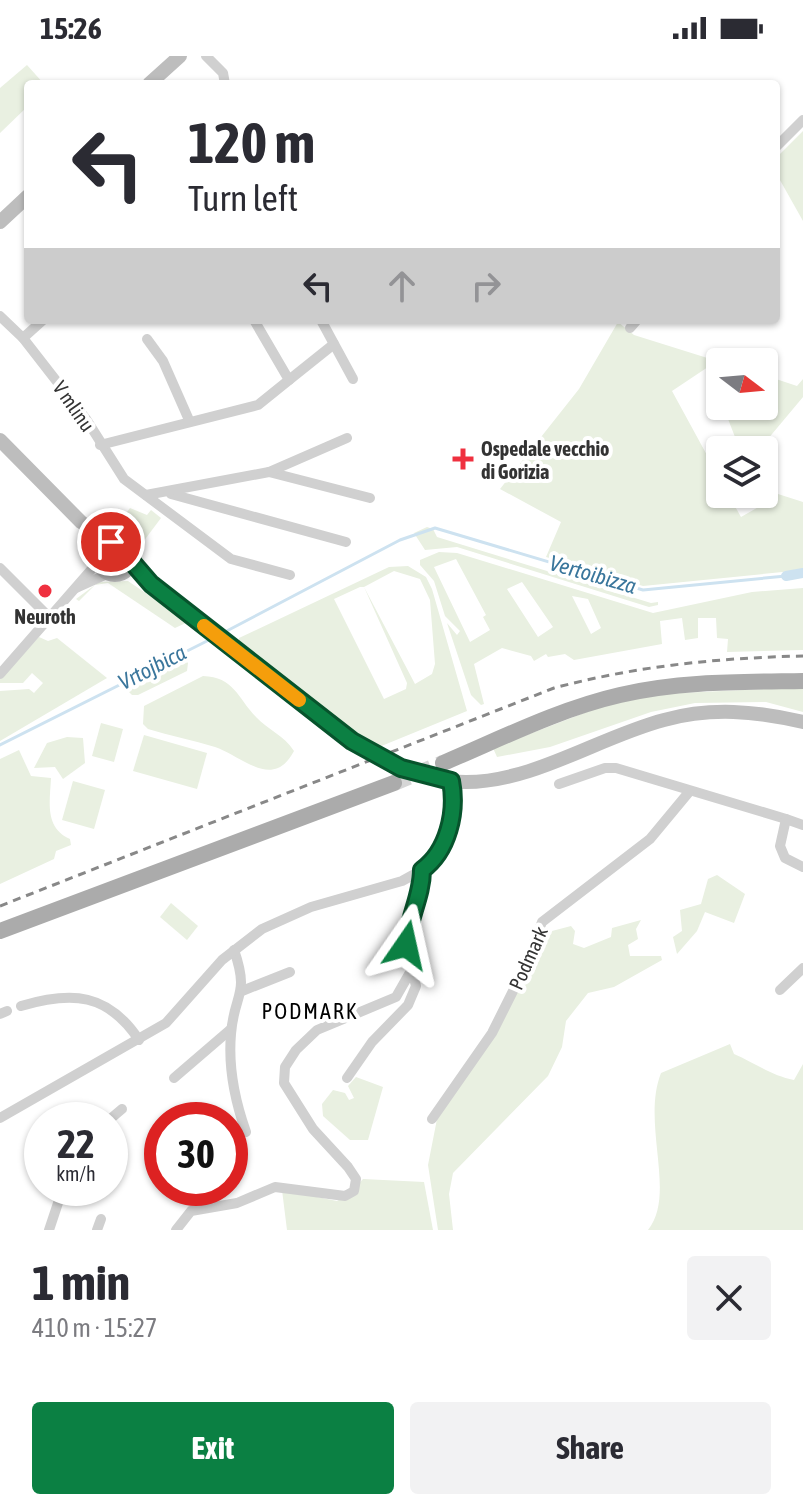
<!DOCTYPE html>
<meta charset="utf-8">
<style>
body{margin:0;font-family:"Asap Condensed",sans-serif;background:#f2f2f3;color:#2b2b33;height:100vh;display:flex;flex-direction:column;font-size:30px;white-space:nowrap}
*{box-sizing:border-box;margin:0}
p{font-size:26px;color:#7c7c81}
.icon{flex:none;width:44px;height:44px;fill:none;stroke:currentColor;stroke-width:2;stroke-linecap:round;stroke-linejoin:round}
.map{position:relative;height:1174px;overflow:hidden}
.panel{display:flex;flex-direction:column;background:#fff;flex:1}
.panel>*{flex:none}
.top-card{position:absolute;left:24px;top:24px;width:756px;height:244px;border-radius:8px;box-shadow:0 2px 6px #0004;background:#fff;color:#2b2b33;overflow:hidden}
.needle{width:52px;rotate:106deg}
.controls{position:absolute;left:706px;top:292px;display:grid;gap:16px}
.controls a{display:grid;place-items:center;width:72px;height:72px;border-radius:8px;background:#fff;box-shadow:0 2px 6px #0004;font-size:40px}
.speed{position:absolute;left:24px;top:1046px;display:flex;gap:16px;font-size:40px;font-weight:700;text-align:center}
.speed>*{display:grid;place-content:center;width:104px;height:104px;border-radius:50%;background:#fff;box-shadow:0 2px 6px #0004;line-height:1}
.speed small{font-size:20px;font-weight:400}
.speed .limit{border:12px solid #d22;background:#fff;color:#111}
.pin{position:absolute;display:grid;place-items:center;width:68px;height:68px;color:#fff;margin:-34px;border:4px solid #fff;border-radius:50%;box-shadow:0 2px 8px #0007}
.me{position:absolute;width:88px;margin:-44px;rotate:11deg;stroke-linejoin:round;filter:drop-shadow(0 0 6px #0008)}
.turn{display:flex;align-items:center;gap:28px;height:168px;padding:0 32px;font-size:36px}
.turn .icon{width:104px;height:104px;stroke-width:2.5}
.turn b{display:block;font-size:56px;line-height:68px}
.lanes{display:flex;align-items:center;height:76px;padding:0 32px;background:#0003;justify-content:center;gap:40px;direction:ltr}
.lanes .off{opacity:.35}
.round{display:grid;place-items:center;flex:none;width:84px;height:84px;border-radius:8px;background:#f2f2f3}
.summary{display:flex;align-items:center;justify-content:space-between;height:136px;padding:0 32px}
h1{font-size:48px;font-weight:700;line-height:60px}
.button{display:flex;gap:16px;margin-top:auto;padding:16px 32px}
.button a{flex:1;height:92px;border-radius:8px;background:#0b8043;color:#fff;font-size:32px;font-weight:700;line-height:92px;text-align:center}
.button a+a{background:#f2f2f3;color:#2b2b33}
.status{display:flex;justify-content:space-between;align-items:center;height:56px;padding:0 40px;background:#fff;direction:ltr}
.status svg{height:22px;fill:currentColor}
.map>svg:first-child{display:block}
.green{fill:#e9f0e1;fill-rule:evenodd}
.lines{fill:none;stroke-linecap:round;stroke-linejoin:round}
.stream{stroke:#cde2f0;stroke-width:3}
.canal{stroke:#cde2f0;stroke-width:10}
.primary-tunnel{stroke:#d6d6d6;stroke-width:16;stroke-dasharray:16 8;stroke-linecap:butt}
.street{stroke:#d0d0d0;stroke-width:10}
.secondary{stroke:#bdbdbd;stroke-width:14}
.primary{stroke:#ababab;stroke-width:16}
.rail{stroke:#888;stroke-width:3;stroke-dasharray:8 6;stroke-linecap:butt}
.secondary-bridge{stroke:#bdbdbd;stroke-width:14}
.route-casing{stroke:#07532c;stroke-width:20}
.route{stroke:#0b8043;stroke-width:14}
.slow{stroke:#f59e0b;stroke-width:14}
.poi-dot{fill:#ef303f;stroke:#fff;stroke-width:3}
.labels{text-anchor:middle;dominant-baseline:central;stroke-width:8;stroke-linejoin:round;paint-order:stroke}
.street-label{font-size:20px;fill:#333;stroke:#fff}
.poi-label{font-size:20px;font-weight:bold;fill:#333;stroke:#fff;text-anchor:start}
.water-label{font-size:22px;font-style:italic;fill:#3a769c;stroke:#fff}
.neighbourhood-label{font-size:22px;letter-spacing:2px;fill:#000;stroke:#fff}
</style>
<div class="status"><b>15:26</b><svg viewBox="0 0 49 12"><path d="M0 12V9h3v3zM5 12V6h3v6zM10 12V3h3v9zM15 12V0h3v12zM26 1h20v11H26zM47 4h2v5h-2z"/></svg></div>
<div class="map">
<svg width="803" height="1174" viewBox="0 0 803 1174">
<rect width="100%" height="100%" fill="#fff"/>
<!-- green -->
<g class="green">
<polygon points="27,9 44,28 28,28 28,50 0,77 0,32"/>
<polygon points="803,75 803,165 776,117 776,102"/>
<polygon points="618,266 634,279 717,305 672,335 720,423 720,438 728,438 741,461 762,449 758,438 764,438 764,396 778,438 803,446 803,514 643,530 546,501 561,466 500,433 579,333"/>
<polygon points="764,319 797,330 803,323 803,341 762,390 763,394 740,394 723,350 764,350"/>
<polygon points="130,452 147,459 151,454 161,462 140,490 115,472"/>
<polygon points="427,471 433,473 437,481 651,547 658,546 658,549 649,551 457,491 425,494 414,477"/>
<path d="M439,496L457,497L653,557L752,536L803,532V594L727,596L728,583L717,582L716,562H698V582L685,584L682,562L660,565L662,588L574,604L565,598L548,601L546,598L534,605L531,600L502,592L474,608L484,648L481,649L471,639L447,567L457,579L460,575L445,560L434,525L420,509V504ZM456,503L486,559L483,561L490,574L470,586L434,511ZM522,526L553,571L538,581L507,533ZM572,540L588,543L601,572L591,578Z"/>
<path d="M408,510L426,521L432,533L467,655L379,691L355,677L239,586V582L389,511ZM394,515L420,523L430,544L435,608L432,618L415,628L364,531ZM360,531H364L407,627L406,633L384,643L334,543Z"/>
<polygon points="128,525 188,566 175,572 108,527 95,529 79,545 76,543 99,526"/>
<polygon points="39,581 48,585 57,582 107,622 0,685 0,635 29,633 34,637 43,627 32,617 23,627 0,627 0,623"/>
<polygon points="182,598 188,607 187,615 138,639 132,639 120,627"/>
<path d="M203,620C234,621 237,641 256,661C268,674 284,679 294,695C273,735 242,700 215,691C193,684 170,680 148,673L143,668L144,650Z"/>
<polygon points="803,631 803,656 766,646 695,647 651,656 550,691 497,701 493,692 605,649 659,638"/>
<polygon points="101,667 123,673 114,706 92,700"/>
<polygon points="144,679 207,697 197,733 133,715"/>
<polygon points="67,681 83,682 85,707 63,723 55,711 34,712 47,687"/>
<path d="M19,694L31,720L51,722C50,745 44,772 70,783L71,789L56,795L54,803L0,828V703Z"/>
<polygon points="73,725 105,734 94,773 62,764"/>
<polygon points="717,819 745,838 734,867 705,856 697,875 677,898 673,881 682,875 680,854 701,848 708,823"/>
<polygon points="171,847 198,870 187,884 160,861"/>
<polygon points="641,864 636,873 638,883 628,889 630,900 661,900 662,904 614,931 588,937 566,965 562,991 548,1020 453,1117 449,1138 453,1174 438,1174 428,1109 437,1063 468,1015 530,901 552,875 571,870 575,875 573,888 584,892 611,881 612,872"/>
<path d="M730,988L734,998C755,1007 772,1020 794,1024L803,1008V1174H648C677,1138 641,1068 661,1017Z"/>
<polygon points="356,1021 383,1031 368,1084 350,1084 323,1060 322,1048 333,1034 345,1037 349,1044 354,1042 348,1030"/>
<polygon points="363,1123 424,1126 433,1174 287,1174 282,1134 337,1145 348,1139"/>
</g>
<g class="lines">
<!-- stream -->
<g class="stream">
<polyline points="221,578 400,484 435,472 643,534 786,520"/>
<polyline points="0,689 211,583"/>
</g>
<!-- canal -->
<polyline class="canal" points="786,520 803,517"/>
<!-- primary-tunnel -->
<polyline class="primary-tunnel" points="394,727 443,707"/>
<!-- street -->
<g class="street">
<polyline points="206,0 223,17 225,28"/>
<polyline points="776,91 803,64"/>
<polyline points="0,260 23,282 86,363 124,423 231,503 290,519"/>
<polyline points="321,264 353,323"/>
<polyline points="630,272 637,264"/>
<polyline points="23,282 43,264"/>
<polyline points="147,283 163,305 189,364"/>
<polyline points="289,324 334,288"/>
<polyline points="100,389 258,349 289,324 254,264"/>
<polyline points="269,416 370,442"/>
<polyline points="171,438 346,486"/>
<polyline points="146,439 269,416 347,382"/>
<polyline points="0,512 49,561"/>
<polyline points="76,532 107,518"/>
<polyline points="0,618 98,506"/>
<polyline points="559,728 605,712 616,712 786,763"/>
<polyline points="803,769 786,763 780,790 785,802 803,811"/>
<path d="M234,894C250,940 234,937 231,978C228,1012 235,1045 246,1076"/>
<polyline points="780,934 803,912"/>
<polyline points="242,935 290,916"/>
<path d="M21,950C72,935 108,937 139,984"/>
<polyline points="0,958 7,955"/>
<polyline points="174,1022 231,973"/>
<path d="M347,1022L372,986L408,949L416,930L406,889L408,869L420,833L422,814C448,795 456,756 451,725"/>
<polyline points="0,1062 166,967 222,904 262,873 311,851 402,825 422,814"/>
<polyline points="432,1063 492,977 523,915 542,866 650,783 689,736"/>
<polyline points="109,1064 122,1053"/>
<polyline points="49,1174 63,1132"/>
<polyline points="97,1174 101,1163"/>
<polyline points="176,1174 191,1155 237,1147 275,1131 345,1140 354,1135 356,1123 348,1111 313,1073 284,1027 285,1011 296,994 317,974 396,941 412,913"/>
</g>
<!-- secondary -->
<g class="secondary">
<polyline points="149,28 180,0"/>
<polyline points="0,166 28,140"/>
<polyline points="0,384 81,466 111,486"/>
<circle cx="115" cy="502" r="17"/>
<polyline points="132,506 151,528 352,685"/>
<path d="M401,712C422,719 444,726 466,726C534,726 599,681 664,664C711,651 756,655 803,666"/>
</g>
<!-- primary -->
<g class="primary">
<path d="M443,707C500,683 559,653 620,639C680,625 742,626 803,625"/>
<polyline points="0,875 394,727"/>
</g>
<!-- rail -->
<path class="rail" d="M0,850L554,632C637,610 717,602 803,600"/>
<!-- secondary-bridge -->
<polyline class="secondary-bridge" points="352,685 401,712"/>
</g>
<g class="lines">
<!-- route casing -->
<g class="route-casing">
<path id="route" d="M111,486H121L128,492L132,506L151,528L352,685L401,712L451,725C457,756 448,795 422,814C422,840 408,863 406,889"/>
</g>
<!-- route -->
<use href="#route" class="route"/>
<!-- slow -->
<polyline class="slow" points="204,570 299,644"/>
</g>
<!-- markers -->
<g class="poi-dot">
<path d="M459 391h8v8h8v8h-8v8h-8v-8h-8v-8h8z"/>
<circle cx="45" cy="535" r="8"/>
</g>
<g class="labels">
<!-- street labels -->
<g class="street-label">
<text transform="translate(74 350) rotate(55)">V mlinu</text>
<text transform="translate(528 902) rotate(-66)">Podmark</text>
</g>
<!-- poi labels -->
<g class="poi-label">
<text x="481" y="392">Ospedale vecchio<tspan x="481" dy="23">di Gorizia</tspan></text>
<text x="45" y="560" text-anchor="middle">Neuroth</text>
</g>
<!-- water labels -->
<g class="water-label">
<text transform="translate(593 518) rotate(16)">Vertoibizza</text>
<text transform="translate(152 611) rotate(-27)">Vrtojbica</text>
</g>
<!-- neighbourhood labels -->
<g class="neighbourhood-label">
<text x="310" y="955">PODMARK</text>
</g>
</g>
</svg>
<div class="controls">
<a><svg class="needle" viewBox="-14 -14 28 28"><path d="M0-13l5 13h-10z" fill="#e53935"/><path d="M0 13l5-13h-10z" fill="#7c7c81"/></svg></a>
<a><svg class="icon" aria-label="layers" viewBox="0 0 24 24"><path d="M12 4l9 5-9 5-9-5zM3 14l9 5 9-5"/></svg></a>
</div>
<div class="speed"><div>22<small>km/h</small></div><div class="limit">30</div></div>
<div class="pin" style="left:111px;top:486px;background:#d93025"><svg class="icon" aria-label="arrive" viewBox="0 0 24 24"><path d="M6 21V4h12l-3 4 3 4H6"/></svg></div>
<svg class="me" style="left:406px;top:889px" viewBox="-20 -20 40 40"><path d="M0-17L14 15 0 8-14 15z" fill="#0b8043" stroke="#fff" stroke-width="4"/></svg>
<div class="top-card">
<div class="turn"><svg class="icon" aria-label="left" viewBox="0 0 24 24"><path d="M17 20v-9H6M10 6l-5 5 5 5"/></svg><div><b>120 m</b>Turn left</div></div>
<div class="lanes"><svg class="icon" aria-label="left" viewBox="0 0 24 24"><path d="M17 20v-9H6M10 6l-5 5 5 5"/></svg><svg class="icon off" aria-label="ahead" viewBox="0 0 24 24"><path d="M12 20V5M6 11l6-6 6 6"/></svg><svg class="icon off" aria-label="right" viewBox="0 0 24 24"><path d="M7 20v-9h11M14 6l5 5-5 5"/></svg></div>
</div>
</div>
<section class="panel">
<div class="summary"><div><h1>1 min</h1><p>410 m · 15:27</p></div><a class="round"><svg class="icon" aria-label="close" viewBox="0 0 24 24"><path d="M6 6l12 12M18 6L6 18"/></svg></a></div>
<div class="button"><a>Exit</a><a>Share</a></div>
</section>
